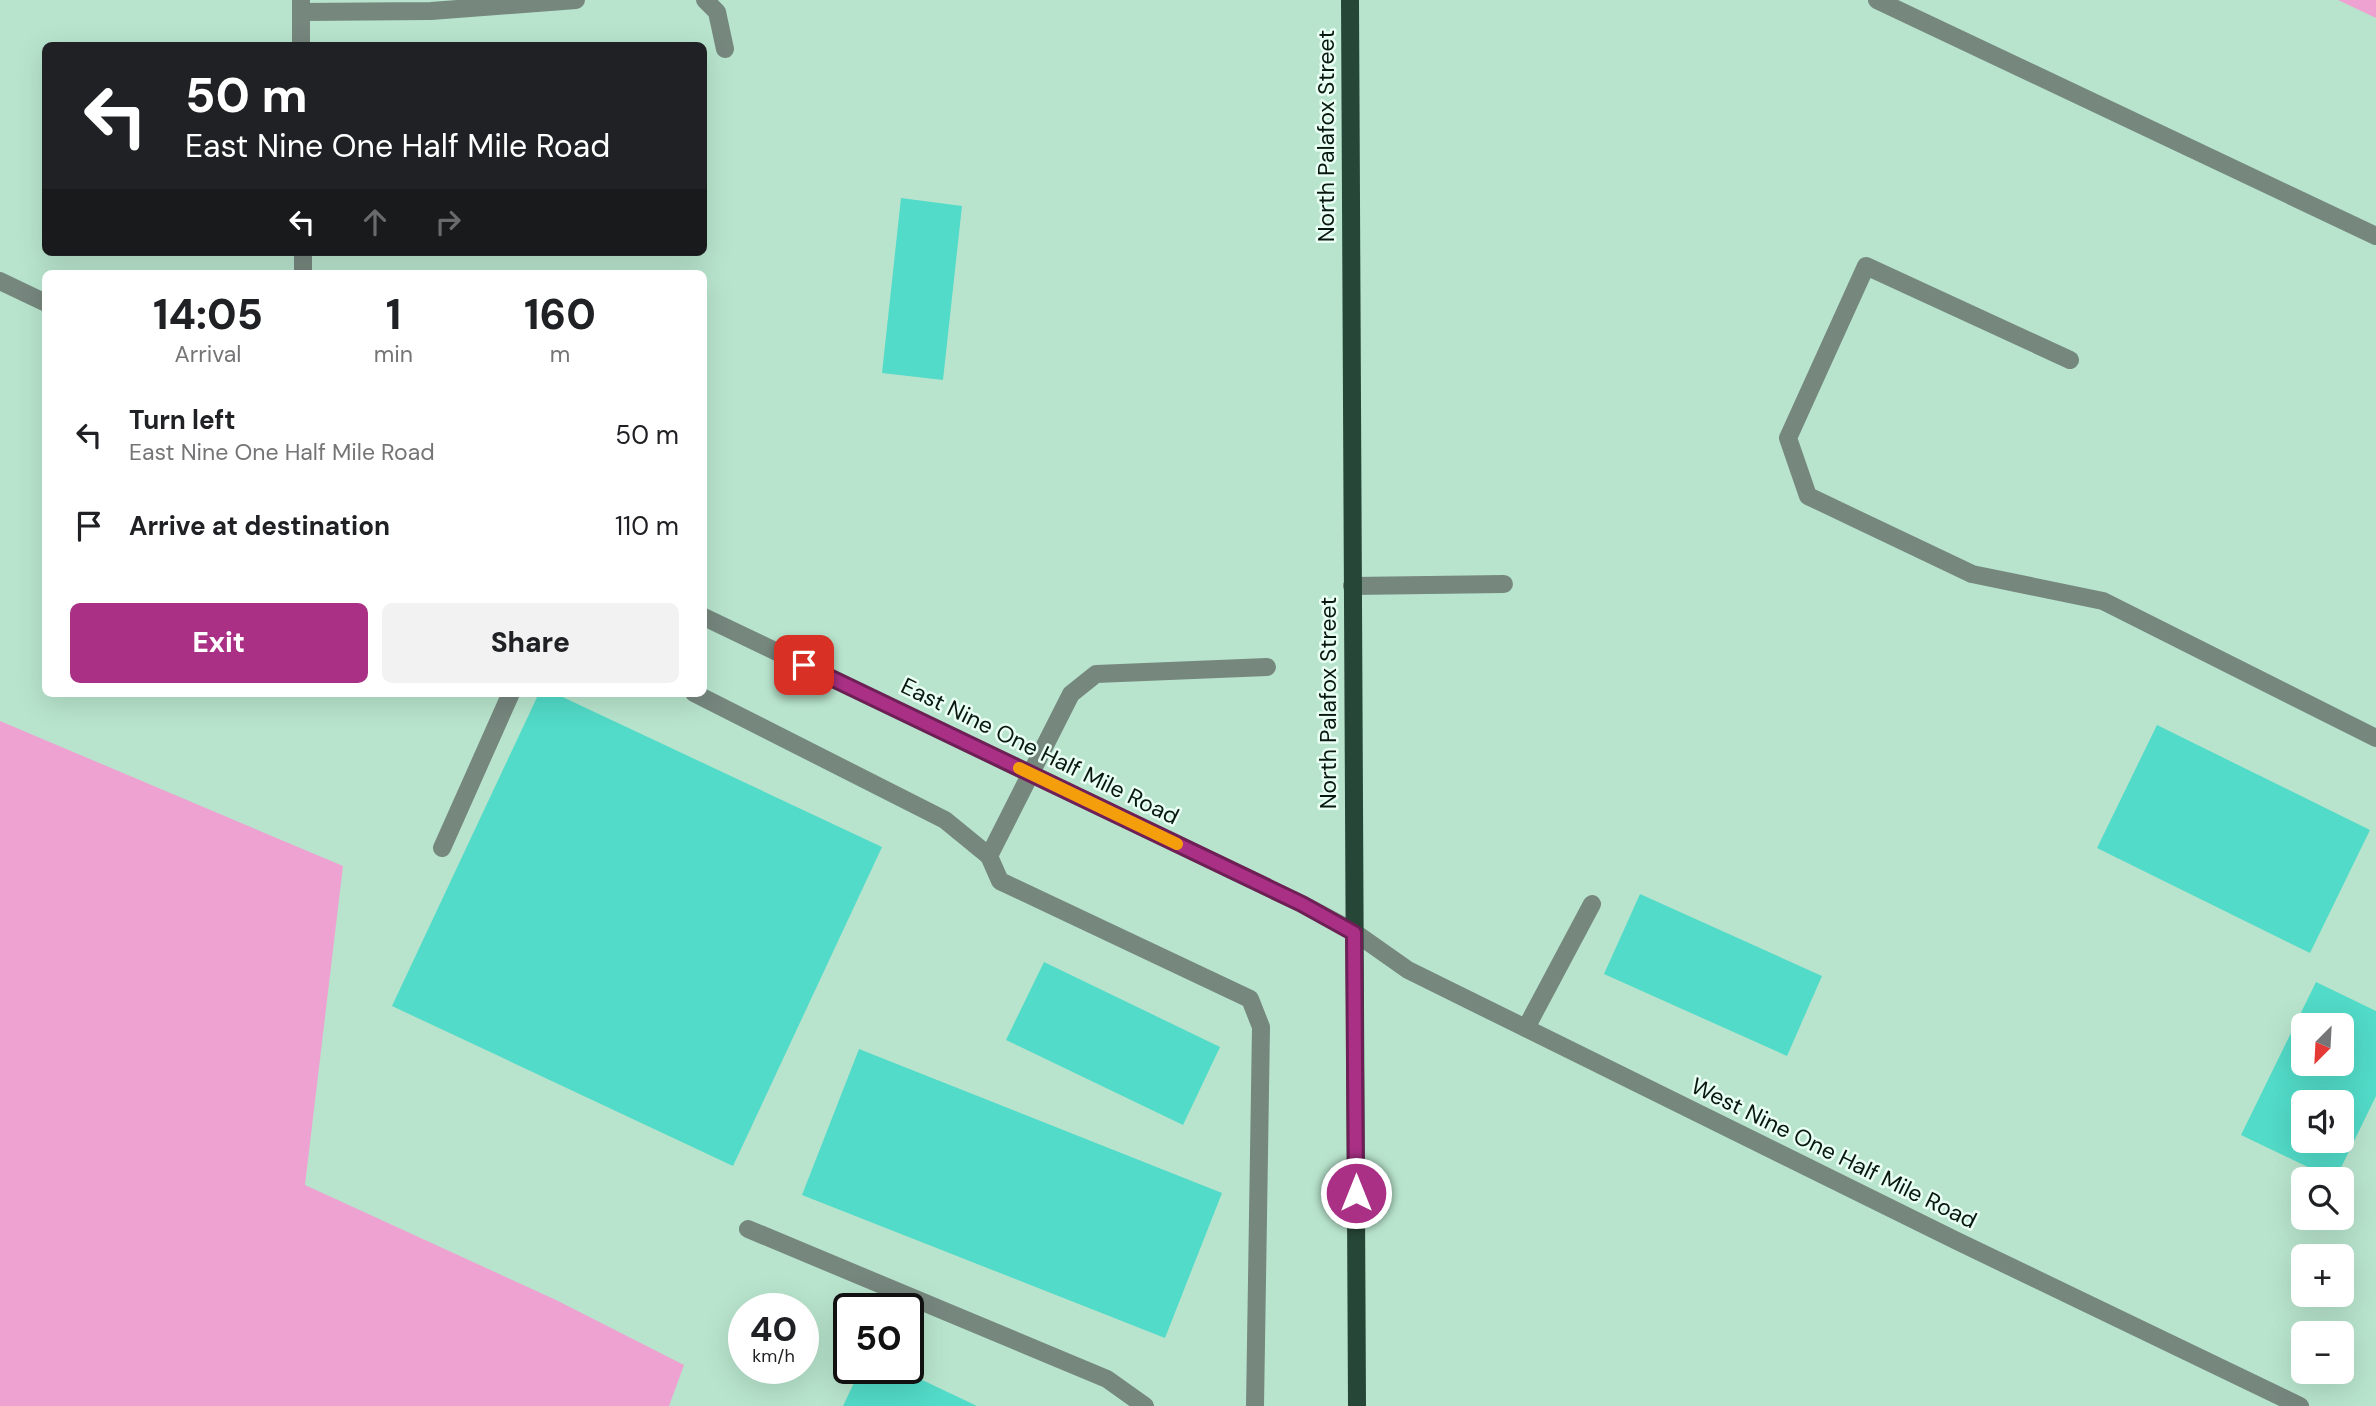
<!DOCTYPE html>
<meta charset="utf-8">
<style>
body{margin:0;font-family:"DM Sans",sans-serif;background:#f2f2f2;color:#202124;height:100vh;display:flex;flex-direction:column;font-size:26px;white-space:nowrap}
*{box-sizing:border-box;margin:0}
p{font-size:23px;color:#757577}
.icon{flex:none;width:38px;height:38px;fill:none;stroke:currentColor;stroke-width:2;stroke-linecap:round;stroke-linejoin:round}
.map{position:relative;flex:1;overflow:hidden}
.details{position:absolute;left:42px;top:270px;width:665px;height:427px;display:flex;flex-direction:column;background:#fff;border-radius:10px;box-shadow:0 7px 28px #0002}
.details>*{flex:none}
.hud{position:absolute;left:42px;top:42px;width:665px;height:214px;border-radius:10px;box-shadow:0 7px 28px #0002;background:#202124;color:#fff;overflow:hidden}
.needle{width:46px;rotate:204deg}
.tools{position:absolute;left:2291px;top:1013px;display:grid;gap:14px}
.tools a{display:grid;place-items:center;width:63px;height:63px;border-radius:10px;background:#fff;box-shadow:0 7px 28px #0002;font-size:35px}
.speed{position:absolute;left:728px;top:1293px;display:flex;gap:14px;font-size:35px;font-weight:700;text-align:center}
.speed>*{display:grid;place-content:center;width:91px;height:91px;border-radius:50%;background:#fff;box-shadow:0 7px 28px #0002;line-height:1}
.speed small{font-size:18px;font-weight:400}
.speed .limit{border:4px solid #111;border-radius:10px;background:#fff;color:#111}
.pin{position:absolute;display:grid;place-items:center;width:60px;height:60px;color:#fff;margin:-30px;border-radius:14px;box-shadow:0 4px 10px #0006}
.me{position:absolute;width:77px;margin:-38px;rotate:0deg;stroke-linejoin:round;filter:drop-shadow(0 0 5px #0008)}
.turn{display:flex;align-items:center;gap:24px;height:147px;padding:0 28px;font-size:32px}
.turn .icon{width:91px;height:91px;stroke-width:2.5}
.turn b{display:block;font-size:49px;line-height:60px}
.lanes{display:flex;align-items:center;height:66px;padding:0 28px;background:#0003;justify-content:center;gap:35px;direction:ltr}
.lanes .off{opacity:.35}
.eta{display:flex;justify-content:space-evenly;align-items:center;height:119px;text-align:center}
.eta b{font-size:42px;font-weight:800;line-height:49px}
.cta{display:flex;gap:14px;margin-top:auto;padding:14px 28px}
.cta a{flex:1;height:80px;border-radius:10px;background:#a93085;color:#fff;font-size:28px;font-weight:800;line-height:80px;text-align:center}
.cta a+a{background:#f2f2f2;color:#202124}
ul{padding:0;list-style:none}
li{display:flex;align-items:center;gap:21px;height:91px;padding:0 28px}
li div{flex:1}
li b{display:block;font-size:26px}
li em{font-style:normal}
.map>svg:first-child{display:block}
.green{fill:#eea2d1}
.building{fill:#52dbc8;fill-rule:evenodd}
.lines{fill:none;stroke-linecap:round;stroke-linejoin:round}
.minor{stroke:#76877e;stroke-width:18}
.major{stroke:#264637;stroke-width:18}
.route-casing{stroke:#6e1f56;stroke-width:18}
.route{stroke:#a93085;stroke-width:12}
.slow{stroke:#f59e0b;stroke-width:12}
.labels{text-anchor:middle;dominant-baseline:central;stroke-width:5;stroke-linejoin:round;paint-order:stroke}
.street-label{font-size:23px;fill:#081810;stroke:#e9fff3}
</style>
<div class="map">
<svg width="2376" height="1406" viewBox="0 0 2376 1406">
<rect width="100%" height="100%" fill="#b8e4cd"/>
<!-- green -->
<g class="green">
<polygon points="2338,0 2376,0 2376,18"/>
<polygon points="0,721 343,866 305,1185 556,1300 684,1365 669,1406 0,1406"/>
</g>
<!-- building -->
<g class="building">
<polygon points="901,198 962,206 943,380 882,373"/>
<polygon points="539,693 554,693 882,847 733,1166 392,1006"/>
<polygon points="2157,725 2370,830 2310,953 2097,848"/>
<polygon points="1640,894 1822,976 1787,1056 1604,974"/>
<polygon points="1044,962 1220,1047 1183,1125 1006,1040"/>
<path d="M2316,982L2376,1011V1096L2335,1180L2241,1135ZM2303,1026H2342V1064H2303ZM2303,1102H2342V1141H2303Z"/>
<polygon points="859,1049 1222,1193 1165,1338 802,1195"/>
<polygon points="861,1368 897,1368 977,1406 843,1406"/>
</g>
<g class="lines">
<!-- minor -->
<g class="minor">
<polyline points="301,0 301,46"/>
<polyline points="705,0 717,12 725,49"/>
<polyline points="1877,0 2376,236"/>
<polyline points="301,12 431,11 576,0"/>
<polyline points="303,252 303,273"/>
<polyline points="0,281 46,303"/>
<polyline points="2070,360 1866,266 1788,438 1808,496 1972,574 2103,601 2376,738"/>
<polyline points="1352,586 1504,584"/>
<polyline points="704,617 1302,904 1354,932 1408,970 1957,1241 2300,1406"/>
<polyline points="694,693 945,820 989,856"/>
<polyline points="442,848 511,693"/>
<polyline points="1526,1028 1592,904"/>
<polyline points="748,1229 1107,1379 1145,1406"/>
<polyline points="1255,1406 1261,1027 1250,999 1000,881 989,856 1071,694 1096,674 1267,667"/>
</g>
<!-- major -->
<polyline class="major" points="1350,0 1357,1406"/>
</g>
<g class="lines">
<!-- route casing -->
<g class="route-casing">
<polyline id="route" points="804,665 1302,904 1354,933 1356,1193"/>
</g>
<!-- route -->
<use href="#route" class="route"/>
<!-- slow -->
<polyline class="slow" points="1019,768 1177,844"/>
</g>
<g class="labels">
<!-- street labels -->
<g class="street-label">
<text transform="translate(1326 136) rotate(-90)">North Palafox Street</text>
<text transform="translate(1328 703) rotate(-90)">North Palafox Street</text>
<text transform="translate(1040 751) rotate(26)">East Nine One Half Mile Road</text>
<text transform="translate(1834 1153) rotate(26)">West Nine One Half Mile Road</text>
</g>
</g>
</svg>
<div class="tools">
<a><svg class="needle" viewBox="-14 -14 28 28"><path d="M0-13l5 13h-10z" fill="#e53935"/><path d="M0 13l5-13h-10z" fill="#757577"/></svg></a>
<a><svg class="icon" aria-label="sound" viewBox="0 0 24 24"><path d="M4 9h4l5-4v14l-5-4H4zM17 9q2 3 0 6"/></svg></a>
<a><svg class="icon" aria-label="search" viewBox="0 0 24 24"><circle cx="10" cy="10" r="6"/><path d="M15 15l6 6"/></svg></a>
<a>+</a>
<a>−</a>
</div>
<div class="speed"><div>40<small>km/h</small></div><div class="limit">50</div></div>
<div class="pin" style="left:804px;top:665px;background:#d93025"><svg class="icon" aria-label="arrive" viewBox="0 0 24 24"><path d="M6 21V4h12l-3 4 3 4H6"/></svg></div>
<svg class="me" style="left:1356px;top:1193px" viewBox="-20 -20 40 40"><circle r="17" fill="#a93085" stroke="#fff" stroke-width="3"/><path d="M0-11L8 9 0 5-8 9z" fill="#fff"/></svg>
<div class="hud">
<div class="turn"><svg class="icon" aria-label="left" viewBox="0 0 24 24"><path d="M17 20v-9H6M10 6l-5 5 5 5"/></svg><div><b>50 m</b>East Nine One Half Mile Road</div></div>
<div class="lanes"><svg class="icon" aria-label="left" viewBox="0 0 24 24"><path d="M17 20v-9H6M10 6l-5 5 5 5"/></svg><svg class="icon off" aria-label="ahead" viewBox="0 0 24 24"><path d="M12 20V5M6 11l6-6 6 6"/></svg><svg class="icon off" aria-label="right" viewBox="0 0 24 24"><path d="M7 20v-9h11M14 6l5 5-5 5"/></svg></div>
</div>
<section class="details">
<div class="eta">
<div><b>14:05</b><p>Arrival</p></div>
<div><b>1</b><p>min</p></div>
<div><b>160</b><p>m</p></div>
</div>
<ul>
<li><svg class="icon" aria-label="left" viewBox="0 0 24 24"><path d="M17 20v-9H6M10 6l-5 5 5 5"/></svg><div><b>Turn left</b><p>East Nine One Half Mile Road</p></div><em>50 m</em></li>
<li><svg class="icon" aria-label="arrive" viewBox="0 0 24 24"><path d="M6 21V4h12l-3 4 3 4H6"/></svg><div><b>Arrive at destination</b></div><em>110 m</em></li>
</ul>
<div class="cta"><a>Exit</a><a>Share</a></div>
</section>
</div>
